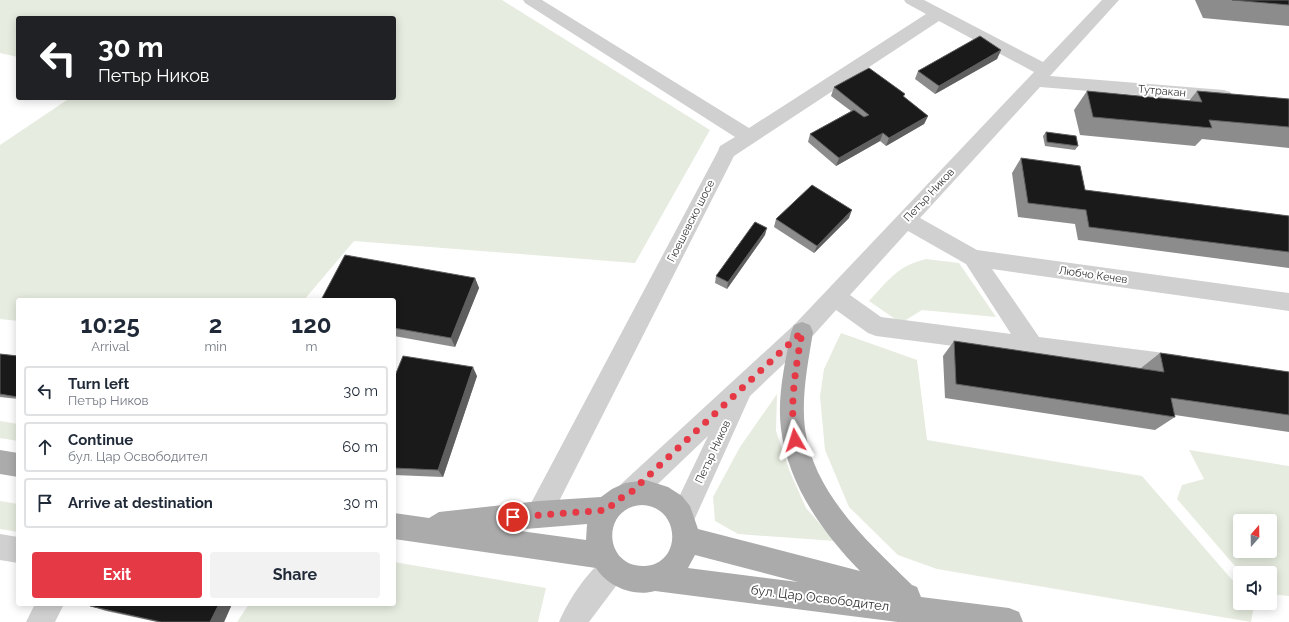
<!DOCTYPE html>
<meta charset="utf-8">
<style>
body{margin:0;font-family:Raleway,sans-serif;background:#f2f2f3;color:#1f2937;height:100vh;display:flex;flex-direction:column;font-size:15px;white-space:nowrap}
*{box-sizing:border-box;margin:0}
p{font-size:13px;color:#747a83}
.icon{flex:none;width:22px;height:22px;fill:none;stroke:currentColor;stroke-width:2;stroke-linecap:round;stroke-linejoin:round}
.map{position:relative;flex:1;overflow:hidden}
.drawer{position:absolute;left:16px;top:298px;width:380px;height:308px;display:flex;flex-direction:column;background:#fff;border-radius:4px;box-shadow:0 2px 10px #0003}
.drawer>*{flex:none}
.guide{position:absolute;left:16px;top:16px;width:380px;height:84px;border-radius:4px;box-shadow:0 2px 10px #0003;background:#202124;color:#fff;overflow:hidden}
.needle{width:26px;rotate:20deg}
.buttons{position:absolute;left:1233px;top:514px;display:grid;gap:8px}
.buttons a{display:grid;place-items:center;width:44px;height:44px;border-radius:4px;background:#fff;box-shadow:0 2px 10px #0003;font-size:20px}
.pin{position:absolute;display:grid;place-items:center;width:34px;height:34px;color:#fff;margin:-17px;border:2px solid #fff;border-radius:50%;box-shadow:0 1px 4px #0007}
.me{position:absolute;width:44px;margin:-22px;rotate:354deg;stroke-linejoin:round;filter:drop-shadow(0 0 3px #0008)}
.turn{display:flex;align-items:center;gap:14px;height:84px;padding:0 16px;font-size:18px}
.turn .icon{width:52px;height:52px;stroke-width:2.5}
.turn b{display:block;font-size:28px;line-height:34px}
.eta{display:flex;justify-content:space-evenly;align-items:center;height:68px;text-align:center}
.eta b{font-size:24px;font-weight:700;line-height:28px}
.action{display:flex;gap:8px;margin-top:auto;padding:8px 16px}
.action a{flex:1;height:46px;border-radius:4px;background:#e63946;color:#fff;font-size:16px;font-weight:700;line-height:46px;text-align:center}
.action a+a{background:#f2f2f3;color:#1f2937}
ul{padding:0;list-style:none}
li{display:flex;align-items:center;gap:12px;height:50px;margin:0 8px 6px;padding:0 8px;border:2px solid #e0e1e3;border-radius:4px}
li div{flex:1}
li b{display:block;font-size:15px}
li em{font-style:normal}
.map>svg:first-child{display:block}
.green{fill:#e6ecdf;fill-rule:evenodd}
.lines{fill:none;stroke-linecap:round;stroke-linejoin:round}
.minor{fill:#d0d0d0;fill-rule:evenodd}
.major{fill:#ababab;fill-rule:evenodd}
.wall{fill:#8c8c8c}
.shaded-wall{fill:#5f5f5f}
.building{fill:#1a1a1a;stroke:#5f5f5f}
.route{stroke:#e63946;stroke-width:7;stroke-dasharray:0 12.6}
.labels{text-anchor:middle;dominant-baseline:central;stroke-width:4;stroke-linejoin:round;paint-order:stroke}
.street-label{font-size:11px;fill:#333;stroke:#fff}
.near-street-label{font-size:13px;fill:#333;stroke:#fff}
</style>
<div class="map">
<svg width="1289" height="622" viewBox="0 0 1289 622">
<rect width="100%" height="100%" fill="#fff"/>
<!-- green -->
<g class="green">
<polygon points="0,0 502,0 710,130 635,263 354,241 304,300 18,300 18,321 0,319 0,145 70,98 394,98 394,18 18,18 18,57 0,53"/>
<path d="M926,259L959,263L996,317L922,310L901,323L869,301C889,280 897,266 926,259Z"/>
<polygon points="841,333 917,360 927,440 1142,476 1240,589 1240,603 1252,603 1254,606 1251,622 937,569 898,555 849,507 825,450 820,396 824,369"/>
<polygon points="777,394 776,431 790,472 806,508 835,541 738,534 715,521 713,497 740,447"/>
<polygon points="0,421 18,424 18,441 0,438"/>
<path d="M1189,450L1289,466V596L1270,594V573H1241L1177,499L1182,485L1204,479ZM1240,521H1270V551H1240Z"/>
<polygon points="0,501 18,504 18,532 0,529"/>
<polygon points="394,562 546,588 538,622 237,622 249,604 394,604"/>
</g>
<g class="lines">
<!-- minor -->
<g class="minor">
<path d="M523,0H542L749,128L926,14L906,3L904,0H924L1043,62L1102,0H1119L1050,76L1224,90L1230,92L1233,96L1230,100L1224,102L1040,87L920,218L977,250L1289,293V311L992,269L1039,337L1180,355L1188,358L1192,365L1188,372L1180,375L876,336L868,333L836,310L810,339L750,396L691,527L682,531L673,527L669,518L708,436L638,503L629,507L620,503L616,494L620,485L794,325L1034,72L939,21L734,156L548,523L539,527L530,523L526,514L530,505L718,151L720,146L735,137L525,3ZM908,231L966,264L1011,334L881,317L850,295Z"/>
<polygon points="0,534 18,537 18,563 0,560"/>
<path d="M612,555L622,558L625,568L622,578L589,622H559C567,602 592,563 612,555Z"/>
<polygon points="35,604 64,604 55,622 26,622"/>
</g>
<!-- major -->
<g class="major">
<path d="M802,322L810,325L813,332C808,363 801,397 805,429C814,494 867,541 912,585L917,587L921,597L1009,608L1019,612L1023,622H898L655,591C634,597 608,587 596,568L394,539V513L429,518L439,512L539,501L601,497L612,489L625,483L646,480L668,487L682,496L690,506L698,529L860,571C822,532 788,484 781,429C777,397 785,363 791,332L794,325ZM642,505C682,507 682,565 644,566C603,567 601,507 642,505ZM587,524L586,540L513,530ZM695,555L798,582L688,568Z"/>
<polygon points="0,450 18,453 18,477 0,474"/>
</g>
</g>
<!-- wall -->
<g class="wall">
<polygon points="1195,0 1289,0 1289,26 1203,18"/>
<polygon points="1001,50 997,59 935,94 915,79 918,71"/>
<polygon points="834,87 905,94 904,97 928,116 924,124 886,146 880,141 836,166 808,142 810,134 851,111 831,96"/>
<polygon points="1087,91 1189,101 1197,91 1289,99 1289,148 1202,139 1195,146 1080,135 1074,110"/>
<polygon points="1046,132 1078,146 1075,150 1045,146 1043,136"/>
<polygon points="1021,158 1085,190 1289,216 1289,268 1078,240 1075,224 1018,217 1012,173"/>
<polygon points="849,218 814,253 774,227 776,219"/>
<polygon points="765,235 727,289 715,283 716,276"/>
<polygon points="475,278 479,288 455,347 394,336 394,300"/>
<polygon points="954,341 1142,369 1141,368 1160,353 1289,372 1289,432 1175,415 1175,417 1155,430 945,398 943,356"/>
<polygon points="0,354 18,356 18,399 0,397"/>
<polygon points="477,376 443,477 394,475 394,378"/>
<polygon points="92,604 232,604 224,622 157,622 106,611 90,606"/>
</g>
<!-- shaded-wall -->
<g class="shaded-wall">
<polygon points="1001,50 997,59 935,94 939,86"/>
<polygon points="928,116 924,124 886,146 889,138"/>
<polygon points="883,133 880,141 836,166 839,158"/>
<polygon points="852,210 849,218 814,253 817,246"/>
<polygon points="767,228 765,235 727,289 728,282"/>
<polygon points="475,278 479,288 455,347 451,338"/>
<polygon points="473,367 477,376 443,477 438,470"/>
<polygon points="219,604 232,604 224,622 210,622"/>
</g>
<!-- building -->
<g class="building">
<polygon points="1232,0 1289,0 1289,5"/>
<polygon points="980,36 1001,50 939,86 918,71"/>
<polygon points="869,68 905,94 903,96 928,116 889,138 883,133 839,158 810,134 854,110 864,117 869,115 834,87"/>
<polygon points="1087,91 1202,102 1197,91 1289,99 1289,127 1209,120 1212,128 1093,117"/>
<polygon points="1046,132 1076,136 1078,146 1047,142"/>
<polygon points="1021,158 1080,166 1085,190 1289,216 1289,252 1089,227 1086,210 1028,203"/>
<polygon points="812,185 852,210 817,246 776,219"/>
<polygon points="755,222 767,228 728,282 716,276"/>
<polygon points="345,255 475,278 451,338 394,328 394,300 321,300"/>
<polygon points="954,341 1164,372 1160,353 1289,372 1289,415 1171,398 1175,417 956,384"/>
<polygon points="0,354 18,356 18,397 0,394"/>
<polygon points="403,356 473,367 438,470 394,468 394,378"/>
<polygon points="92,604 219,604 210,622 161,622 90,606"/>
</g>
<g class="lines">
<!-- route -->
<path class="route" d="M513,517L607,510L617,500L629,494L802,332C796,367 789,404 795,440"/>
</g>
<g class="labels">
<!-- street labels -->
<g class="street-label">
<text transform="translate(1162 91) rotate(5)">Тутракан</text>
<text transform="translate(929 195) rotate(-47)">Петър Ников</text>
<text transform="translate(691 221) rotate(-63)">Гюешевско шосе</text>
<text transform="translate(1093 275) rotate(8)">Любчо Кечев</text>
<text transform="translate(713 452) rotate(-65)">Петър Ников</text>
</g>
<!-- near-street labels -->
<g class="near-street-label">
<text transform="translate(820 598) rotate(7)">бул. Цар Освободител</text>
</g>
</g>
</svg>
<div class="buttons">
<a><svg class="needle" viewBox="-14 -14 28 28"><path d="M0-13l5 13h-10z" fill="#e53935"/><path d="M0 13l5-13h-10z" fill="#747a83"/></svg></a>
<a><svg class="icon" aria-label="sound" viewBox="0 0 24 24"><path d="M4 9h4l5-4v14l-5-4H4zM17 9q2 3 0 6"/></svg></a>
</div>
<div class="pin" style="left:513px;top:517px;background:#d93025"><svg class="icon" aria-label="arrive" viewBox="0 0 24 24"><path d="M6 21V4h12l-3 4 3 4H6"/></svg></div>
<svg class="me" style="left:795px;top:440px" viewBox="-20 -20 40 40"><path d="M0-17L14 15 0 8-14 15z" fill="#e63946" stroke="#fff" stroke-width="4"/></svg>
<div class="guide">
<div class="turn"><svg class="icon" aria-label="left" viewBox="0 0 24 24"><path d="M17 20v-9H6M10 6l-5 5 5 5"/></svg><div><b>30 m</b>Петър Ников</div></div>
</div>
<section class="drawer">
<div class="eta">
<div><b>10:25</b><p>Arrival</p></div>
<div><b>2</b><p>min</p></div>
<div><b>120</b><p>m</p></div>
</div>
<ul>
<li><svg class="icon" aria-label="left" viewBox="0 0 24 24"><path d="M17 20v-9H6M10 6l-5 5 5 5"/></svg><div><b>Turn left</b><p>Петър Ников</p></div><em>30 m</em></li>
<li><svg class="icon" aria-label="ahead" viewBox="0 0 24 24"><path d="M12 20V5M6 11l6-6 6 6"/></svg><div><b>Continue</b><p>бул. Цар Освободител</p></div><em>60 m</em></li>
<li><svg class="icon" aria-label="arrive" viewBox="0 0 24 24"><path d="M6 21V4h12l-3 4 3 4H6"/></svg><div><b>Arrive at destination</b></div><em>30 m</em></li>
</ul>
<div class="action"><a>Exit</a><a>Share</a></div>
</section>
</div>
